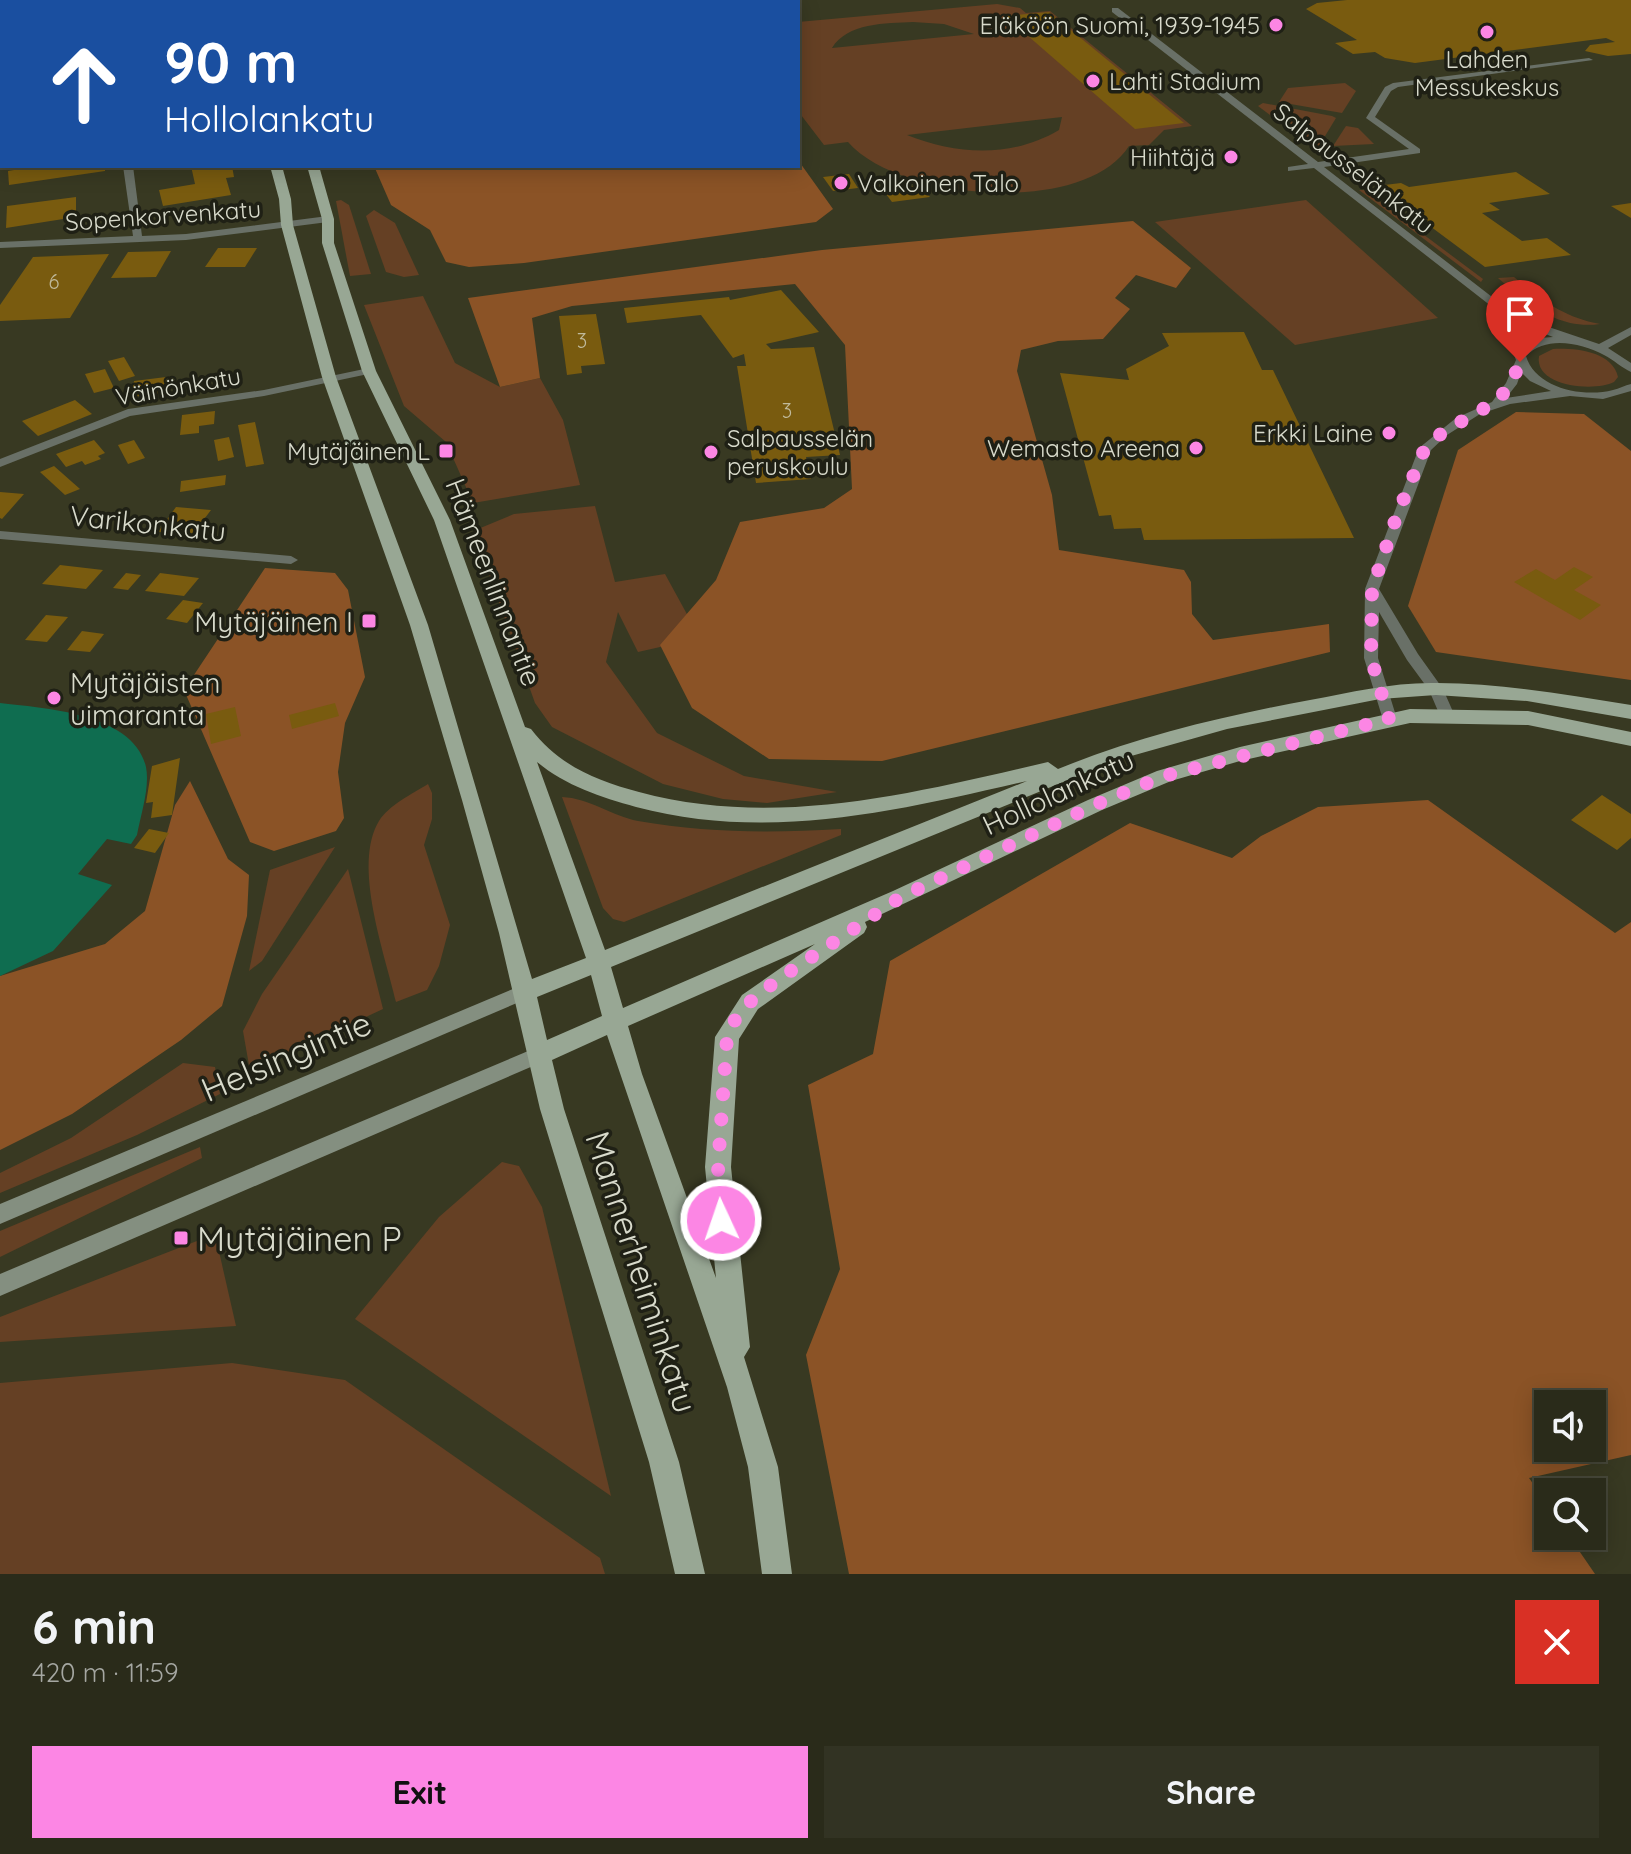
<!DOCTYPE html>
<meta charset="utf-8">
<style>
body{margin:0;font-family:Quicksand,sans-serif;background:#323323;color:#f1f3f6;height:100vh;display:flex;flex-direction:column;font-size:30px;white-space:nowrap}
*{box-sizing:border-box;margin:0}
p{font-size:26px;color:#a5a7a2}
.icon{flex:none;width:44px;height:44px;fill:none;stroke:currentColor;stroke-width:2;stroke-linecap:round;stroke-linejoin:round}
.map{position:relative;height:1574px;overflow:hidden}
.side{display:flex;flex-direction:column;background:#2a2b1a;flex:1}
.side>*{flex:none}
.guide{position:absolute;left:0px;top:0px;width:800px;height:168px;box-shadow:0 4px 20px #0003,0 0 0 2px #464739;background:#1a4fa0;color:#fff;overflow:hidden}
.fabs{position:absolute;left:1534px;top:1390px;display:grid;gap:16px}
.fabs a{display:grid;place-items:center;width:72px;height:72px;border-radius:0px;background:#2a2b1a;box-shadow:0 4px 20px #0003,0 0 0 2px #464739;font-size:40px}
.pin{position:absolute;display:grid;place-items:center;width:68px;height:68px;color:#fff;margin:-82px -34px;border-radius:50% 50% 50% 0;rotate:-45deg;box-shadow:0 0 8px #0007}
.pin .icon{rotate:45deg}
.me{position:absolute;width:88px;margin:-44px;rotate:357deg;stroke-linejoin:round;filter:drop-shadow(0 0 6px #0008)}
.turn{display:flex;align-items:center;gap:28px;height:168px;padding:0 32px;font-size:36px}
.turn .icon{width:104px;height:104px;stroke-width:2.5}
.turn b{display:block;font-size:56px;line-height:68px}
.round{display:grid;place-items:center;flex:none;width:84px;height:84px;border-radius:0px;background:#323323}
.headline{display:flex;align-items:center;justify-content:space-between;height:136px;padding:0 32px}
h1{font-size:48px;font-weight:700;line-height:60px}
.action{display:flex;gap:16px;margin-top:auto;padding:16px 32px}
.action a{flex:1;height:92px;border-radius:0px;background:#fc86e4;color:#111;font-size:32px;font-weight:700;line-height:92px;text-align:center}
.action a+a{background:#323323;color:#f1f3f6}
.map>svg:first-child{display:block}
.green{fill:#654024;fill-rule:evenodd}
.forest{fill:#8b5326;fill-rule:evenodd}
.water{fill:#0f6d50}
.building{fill:#795b0f}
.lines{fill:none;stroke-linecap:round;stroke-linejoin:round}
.minor{fill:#697067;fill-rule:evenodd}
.tertiary{fill:#697067;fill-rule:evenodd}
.secondary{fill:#848f80;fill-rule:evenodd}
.primary{fill:#98a794;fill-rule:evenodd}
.route{stroke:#fc86e4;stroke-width:14;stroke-dasharray:0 25.2}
.poi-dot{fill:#fc86e4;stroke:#1f2015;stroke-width:3}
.labels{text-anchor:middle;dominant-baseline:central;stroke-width:7;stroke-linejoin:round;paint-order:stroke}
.far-number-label{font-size:20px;fill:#c0ba9c}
.far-poi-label{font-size:24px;fill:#d8dacb;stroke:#1f2015;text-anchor:end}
.far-street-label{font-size:24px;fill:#d8dacb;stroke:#1f2015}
.street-label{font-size:28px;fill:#d8dacb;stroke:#1f2015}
.poi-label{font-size:28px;fill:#d8dacb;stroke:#1f2015;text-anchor:end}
.near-street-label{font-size:34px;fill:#d8dacb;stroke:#1f2015}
.near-poi-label{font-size:34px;fill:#d8dacb;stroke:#1f2015;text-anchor:start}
</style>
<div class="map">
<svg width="1631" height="1574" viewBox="0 0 1631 1574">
<rect width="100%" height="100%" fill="#383922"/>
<!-- green -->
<g class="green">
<path d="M997,4L1020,8L1026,13L1050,11L1192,126L1164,130L1149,145L1129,146C1084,217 898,200 848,142L824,145L798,111V22ZM913,22L944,24L974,34L832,48C847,23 886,23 913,22ZM1062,117L1059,130C1012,158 957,155 907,135Z"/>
<polygon points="1345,83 1356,91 1342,113 1279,102 1288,88"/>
<polygon points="1263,103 1332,116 1336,118 1319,146 1310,145 1258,106"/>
<polygon points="1346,126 1358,128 1374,144 1333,146"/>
<polygon points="1359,190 1364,190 1483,279 1481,282"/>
<polygon points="341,200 349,205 371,274 350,276 336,201"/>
<polygon points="1306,200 1438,318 1295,345 1155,222"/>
<polygon points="374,210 395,223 419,275 404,277 386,272 366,216"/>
<path d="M1514,277C1542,300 1563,317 1600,324C1558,330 1528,304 1498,278Z"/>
<polygon points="423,296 455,363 500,387 540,378 563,420 580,485 473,503 446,442 404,406 364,305"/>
<path d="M1553,349C1575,348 1612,351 1618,377L1614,382C1595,392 1534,387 1539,356Z"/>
<polygon points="595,506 615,582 665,574 700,638 638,652 618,612 606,662 657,733 744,776 837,792 767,803 723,799 663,784 552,727 535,703 477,541 478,529 514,514"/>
<path d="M428,784L432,793V819L424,845L450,925L439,966L427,990L396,1002C385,954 352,865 379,821C389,805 412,794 428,784Z"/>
<path d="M562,797C589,798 612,816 638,821C706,833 772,833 841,829V835L624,922L613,919L603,908Z"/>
<polygon points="335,847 262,961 249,971 270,870"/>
<polygon points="348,869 383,1009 250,1071 243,1031 262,994"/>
<polygon points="183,1063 215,1067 220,1094 137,1135 0,1193 0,1173 71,1138"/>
<polygon points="200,1147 202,1158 0,1257 0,1231"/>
<polygon points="502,1162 519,1166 542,1207 611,1496 355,1319 439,1217"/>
<polygon points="215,1234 236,1326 0,1342 0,1317"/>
<polygon points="232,1363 345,1380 600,1558 605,1574 0,1574 0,1383"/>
</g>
<!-- forest -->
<g class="forest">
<polygon points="798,160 833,209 816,222 524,263 469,267 446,262 430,230 391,205 374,166 798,166"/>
<polygon points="1133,221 1191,268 1176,288 1136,275 1115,298 1130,309 1103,339 1058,341 1021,350 1017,371 1052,495 1059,550 1184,570 1191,582 1192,614 1213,640 1329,624 1330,652 882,761 769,759 692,708 660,645 716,580 740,522 824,508 852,489 845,345 795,284 572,306 532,318 540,378 500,387 468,298 822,250"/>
<polygon points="1516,412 1584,414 1631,451 1631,680 1436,652 1408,606 1458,450"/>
<polygon points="265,568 335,573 348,590 365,677 345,723 338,772 344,818 336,831 274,851 250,842 184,690"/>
<polygon points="190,781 228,859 249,875 247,916 222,1006 181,1040 72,1114 0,1150 0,976 105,944 145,911 175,805"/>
<path d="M1428,800L1615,933L1631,922V1455L1529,1478L1548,1505V1536H1569L1595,1574H849L806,1355L840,1269L808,1085L873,1054L890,961L1130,823L1232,858L1261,836L1318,807ZM1548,1404H1592V1448H1548Z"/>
</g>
<!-- water -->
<path class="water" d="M0,703C43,708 134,713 146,767C150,787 141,814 137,835L131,844L107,839L78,874L112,885L53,951L0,976Z"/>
<!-- building -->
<g class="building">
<polygon points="1347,0 1631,0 1631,54 1608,56 1585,51 1590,45 1615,42 1606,38 1415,63 1385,58 1375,52 1353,54 1335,43 1357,40 1306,9 1317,3"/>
<polygon points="1049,12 1184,123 1135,129 1005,16"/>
<polygon points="38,166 105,166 105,171 9,185 8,171"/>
<polygon points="191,166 232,166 234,177 226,178 231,195 163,206 159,190 195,184"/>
<polygon points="1516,172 1550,194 1489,203 1500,210 1482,213 1522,241 1547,238 1571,255 1485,267 1376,186 1401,183 1409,187"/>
<polygon points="849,174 858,188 833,191 823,177"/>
<polygon points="919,186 930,197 892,202 883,190"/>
<polygon points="76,197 76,217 6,228 7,206"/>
<polygon points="1631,203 1631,218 1611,206"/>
<polygon points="218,248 257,248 245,267 205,267"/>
<polygon points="171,251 156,277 111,278 128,252"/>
<polygon points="109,254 70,318 0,321 0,305 33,257"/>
<polygon points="781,290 819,332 766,344 771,349 814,347 840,455 806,457 811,479 756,483 737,366 746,366 744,354 733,358 701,315 627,323 624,308 729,297 730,300"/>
<polygon points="596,314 605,364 581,366 582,373 567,375 559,316"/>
<polygon points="1244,332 1262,370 1273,370 1354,538 1144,540 1141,528 1114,529 1111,515 1099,516 1060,373 1129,380 1126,369 1169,346 1162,333"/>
<polygon points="124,357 135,376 119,381 108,361"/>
<polygon points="105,369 114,388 94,393 85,374"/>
<polygon points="166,377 163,393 132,397 134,381"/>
<polygon points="75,400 92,414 38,436 22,421"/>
<polygon points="215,411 214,424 199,426 199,433 180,435 182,415"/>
<polygon points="255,422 264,464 246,467 238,425"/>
<polygon points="229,437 234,457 218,461 214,440"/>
<polygon points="94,440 105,453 98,456 101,459 85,465 82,461 66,467 56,454"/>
<polygon points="134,440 145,458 128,464 118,445"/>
<polygon points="54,466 80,489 65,495 40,472"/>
<polygon points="226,475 225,485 180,492 181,481"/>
<polygon points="0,492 24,494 2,519 0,518"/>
<polygon points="176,507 211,510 193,534 158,532"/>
<polygon points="60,565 103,570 86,589 42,584"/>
<polygon points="1574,567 1593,577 1574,590 1601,605 1580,620 1514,582 1536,569 1555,580"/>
<polygon points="126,573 141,575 128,590 113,588"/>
<polygon points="160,573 199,578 184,596 145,591"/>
<polygon points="183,600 203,603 187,623 166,619"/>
<polygon points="46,615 68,617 47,642 25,640"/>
<polygon points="82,631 104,634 90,652 67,650"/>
<polygon points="335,703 339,716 292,729 289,715"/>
<polygon points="235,707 241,736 211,744 206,714"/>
<polygon points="180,758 172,815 151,818 153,802 146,803 152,766"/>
<polygon points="1602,795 1631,814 1631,838 1617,850 1571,820"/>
<polygon points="149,829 169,833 155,853 134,848"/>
</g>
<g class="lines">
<!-- minor -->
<g class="minor">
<polygon points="100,0 108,0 109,2 101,2"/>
<path d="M1112,8H1118L1318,162L1409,149L1366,118L1385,87L1393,83L1589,58L1593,60L1398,87L1391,91L1375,117L1420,149V153L1324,167L1496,300L1531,321L1599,344L1631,327V335L1608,348L1631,363V372C1622,368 1614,360 1604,355C1581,343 1546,335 1526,356C1535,388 1583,398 1613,390C1619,389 1625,385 1631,384V391L1603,399L1570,396L1510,404L1480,414L1447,435L1431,450L1379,589L1418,654L1443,689L1454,714L1451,718H1441L1429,690L1407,660L1379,612L1378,658L1397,719L1394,723H1384L1364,658L1365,589L1419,448L1456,418L1492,402L1506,383L1516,360L1514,355L1491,306L1314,168L1288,171V167L1308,164L1112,12ZM1504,314L1523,325L1553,337L1539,338L1522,347ZM1521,372L1530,381L1551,391L1506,398L1517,384Z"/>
<polygon points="123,166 133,166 142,236 186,234 328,216 333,219 328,222 186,240 0,248 0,242 133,236"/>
<polygon points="369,368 373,369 373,373 264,396 130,416 0,467 0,459 128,409 264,390"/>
<polygon points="0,531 291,556 298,560 291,564 0,539"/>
</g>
<!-- tertiary -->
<polygon class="tertiary" points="0,0 17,0 0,3"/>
<!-- secondary -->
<g class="secondary">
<polygon points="525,984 531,987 534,992 531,997 0,1224 0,1204"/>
<polygon points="540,1046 547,1048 549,1054 547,1060 0,1296 0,1274"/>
</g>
<!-- primary -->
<g class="primary">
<polygon points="218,0 228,0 229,2 219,2"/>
<polygon points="244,0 254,0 255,2 245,2"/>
<path d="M270,166H282L291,199L293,225L336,377L428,625L532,979L586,958L434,520L362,371L322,243V219L307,166H319L334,219V243L376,371L450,520L525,727L531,729C558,765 597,781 639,792C777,829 913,793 1048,762L1058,769C1139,736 1224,716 1310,700C1352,692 1394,682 1437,683C1502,683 1567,695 1631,705V719L1527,701L1436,695L1380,699L1227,729L1117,760L611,967L623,1008L893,891L1088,800L1157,771L1240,747L1410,709L1528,711L1631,732V746L1528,725L1410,723L1240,761L1171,781L1102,810L865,922L867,927L864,933L758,1009L739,1039L731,1167L750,1347L744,1357L778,1467L792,1574H762L748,1467L727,1387L607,1035L552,1060L564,1109L679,1462L705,1574H675L649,1462L540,1109L499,933L462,800L410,625L322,377L281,225L279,199ZM537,762C566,786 601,797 636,807C768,842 897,811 1027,781L605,950ZM815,944L742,995L715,1037L705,1167L716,1278L642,1074L628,1026ZM591,975L602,1016L547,1040L537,997Z"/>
</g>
</g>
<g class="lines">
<!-- route -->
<polyline class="route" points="721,1220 718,1167 727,1037 735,1020 750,1002 776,981 901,897 1095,805 1164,776 1389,719 1371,658 1372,589 1397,515 1425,448 1443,432 1497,401 1511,384 1520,362"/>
</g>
<!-- markers -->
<g class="poi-dot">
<circle cx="1276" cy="25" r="8"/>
<circle cx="1487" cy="32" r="8"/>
<circle cx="1093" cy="81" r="8"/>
<circle cx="1231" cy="157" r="8"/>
<circle cx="841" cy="183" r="8"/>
<circle cx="1389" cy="433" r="8"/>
<circle cx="1196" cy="448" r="8"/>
<rect x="438" y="443" width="16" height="16" rx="4"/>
<circle cx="711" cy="452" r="8"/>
<rect x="361" y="613" width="16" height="16" rx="4"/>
<circle cx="54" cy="698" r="8"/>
<rect x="173" y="1230" width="16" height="16" rx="4"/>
</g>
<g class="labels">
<!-- far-number labels -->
<g class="far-number-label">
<text x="54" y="281">6</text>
<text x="582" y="340">3</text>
<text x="787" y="410">3</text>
</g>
<!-- far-poi labels -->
<g class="far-poi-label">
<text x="1260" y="25">Eläköön Suomi, 1939-1945</text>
<text x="1487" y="59" text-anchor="middle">Lahden<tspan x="1487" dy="28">Messukeskus</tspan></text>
<text x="1109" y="81" text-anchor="start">Lahti Stadium</text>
<text x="1215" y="157">Hiihtäjä</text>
<text x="857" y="183" text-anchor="start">Valkoinen Talo</text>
<text x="1373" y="433">Erkki Laine</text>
<text x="727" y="438" text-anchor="start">Salpausselän<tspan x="727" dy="28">peruskoulu</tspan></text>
<text x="1180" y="448">Wemasto Areena</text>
<text x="430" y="451">Mytäjäinen L</text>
</g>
<!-- far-street labels -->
<g class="far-street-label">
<text transform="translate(1354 168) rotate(38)">Salpausselänkatu</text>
<text transform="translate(163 215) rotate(-4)">Sopenkorvenkatu</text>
<text transform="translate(178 386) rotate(-10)">Väinönkatu</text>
</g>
<!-- street labels -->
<g class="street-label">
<text transform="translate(148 523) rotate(6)">Varikonkatu</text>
<text transform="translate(494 582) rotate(69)">Hämeenlinnantie</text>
<text transform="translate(1058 792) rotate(-25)">Hollolankatu</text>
</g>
<!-- poi labels -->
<g class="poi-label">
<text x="353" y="621">Mytäjäinen I</text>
<text x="70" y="682" text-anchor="start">Mytäjäisten<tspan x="70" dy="32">uimaranta</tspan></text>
</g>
<!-- near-street labels -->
<g class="near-street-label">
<text transform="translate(286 1056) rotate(-23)">Helsingintie</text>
<text transform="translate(642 1272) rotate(72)">Mannerheiminkatu</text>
</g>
<!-- near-poi labels -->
<g class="near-poi-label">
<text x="197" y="1238">Mytäjäinen P</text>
</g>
</g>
</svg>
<div class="fabs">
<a><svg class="icon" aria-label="sound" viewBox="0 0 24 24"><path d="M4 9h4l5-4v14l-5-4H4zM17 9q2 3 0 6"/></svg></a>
<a><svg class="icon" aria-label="search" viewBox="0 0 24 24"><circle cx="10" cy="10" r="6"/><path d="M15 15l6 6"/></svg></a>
</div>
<div class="pin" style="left:1520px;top:362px;background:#d93025"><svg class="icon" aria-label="arrive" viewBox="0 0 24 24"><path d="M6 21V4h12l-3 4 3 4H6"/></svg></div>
<svg class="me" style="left:721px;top:1220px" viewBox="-20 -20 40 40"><circle r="17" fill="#fc86e4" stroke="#fff" stroke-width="3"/><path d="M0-11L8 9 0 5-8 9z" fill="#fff"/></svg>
<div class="guide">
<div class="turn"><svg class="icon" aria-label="ahead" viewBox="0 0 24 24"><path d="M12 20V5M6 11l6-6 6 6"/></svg><div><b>90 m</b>Hollolankatu</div></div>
</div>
</div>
<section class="side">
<div class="headline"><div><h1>6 min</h1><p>420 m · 11:59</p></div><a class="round" style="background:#d93025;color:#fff"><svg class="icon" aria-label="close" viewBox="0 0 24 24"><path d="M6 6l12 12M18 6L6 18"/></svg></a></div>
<div class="action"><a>Exit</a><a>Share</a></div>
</section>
